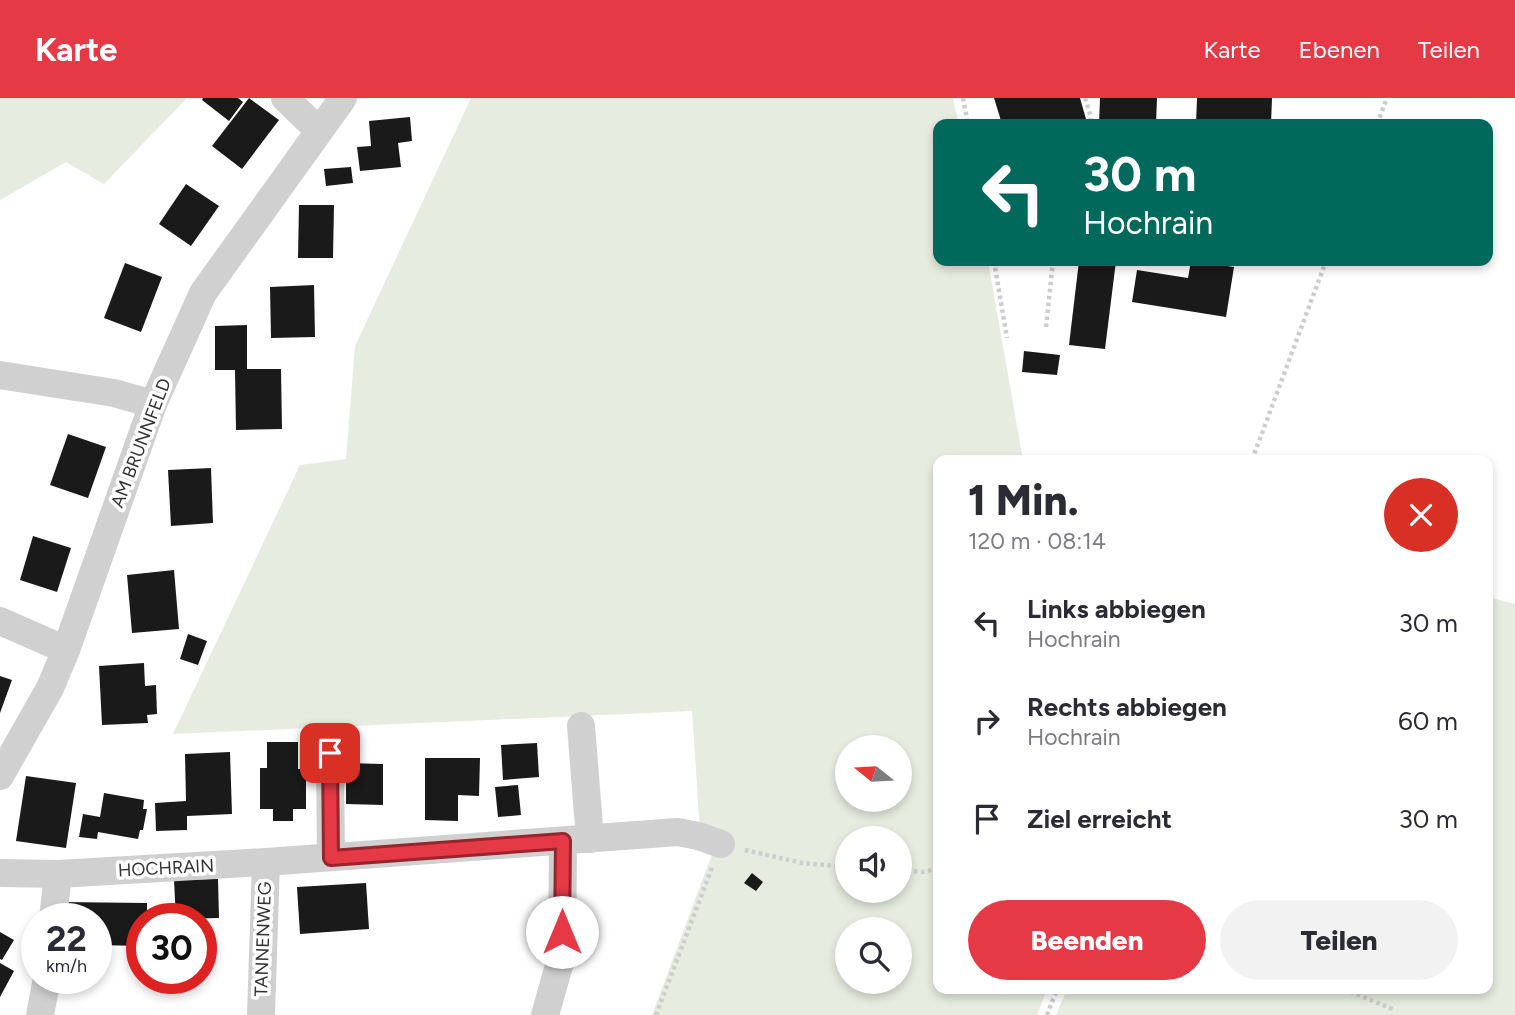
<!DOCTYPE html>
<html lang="de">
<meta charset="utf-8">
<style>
body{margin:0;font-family:Figtree,sans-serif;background:#f2f2f3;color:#2b2b33;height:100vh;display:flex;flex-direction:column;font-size:26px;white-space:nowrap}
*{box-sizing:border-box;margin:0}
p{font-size:23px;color:#7c7c81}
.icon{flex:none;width:38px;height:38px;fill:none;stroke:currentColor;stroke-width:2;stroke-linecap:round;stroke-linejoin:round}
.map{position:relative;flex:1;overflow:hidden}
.side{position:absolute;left:933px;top:357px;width:560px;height:539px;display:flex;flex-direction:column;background:#fff;border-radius:14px;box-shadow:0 4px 10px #0003}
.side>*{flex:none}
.banner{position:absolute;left:933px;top:21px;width:560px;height:147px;border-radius:14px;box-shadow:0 4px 10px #0003;background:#00695c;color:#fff;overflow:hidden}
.needle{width:46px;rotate:288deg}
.fabs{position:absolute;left:835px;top:637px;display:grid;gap:14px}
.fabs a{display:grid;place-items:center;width:77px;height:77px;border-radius:50%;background:#fff;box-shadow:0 4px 10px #0003;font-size:35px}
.speed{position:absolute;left:21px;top:805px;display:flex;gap:14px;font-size:35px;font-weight:700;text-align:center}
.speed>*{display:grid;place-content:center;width:91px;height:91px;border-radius:50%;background:#fff;box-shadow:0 4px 10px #0003;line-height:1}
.speed small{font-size:18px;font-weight:400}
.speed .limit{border:10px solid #d22;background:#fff;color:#111}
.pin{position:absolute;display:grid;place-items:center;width:60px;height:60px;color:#fff;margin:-30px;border-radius:14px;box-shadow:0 4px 10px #0006}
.me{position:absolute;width:77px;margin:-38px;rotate:0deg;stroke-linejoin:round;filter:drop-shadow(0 0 5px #0008)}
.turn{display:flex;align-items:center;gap:24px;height:147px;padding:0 35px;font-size:32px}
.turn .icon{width:91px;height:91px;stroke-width:2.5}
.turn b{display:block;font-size:49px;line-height:60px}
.round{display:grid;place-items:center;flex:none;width:74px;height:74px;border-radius:37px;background:#f2f2f3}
.overview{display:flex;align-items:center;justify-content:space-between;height:119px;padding:0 35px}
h1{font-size:42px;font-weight:800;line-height:52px}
.button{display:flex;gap:14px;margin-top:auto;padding:14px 35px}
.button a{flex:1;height:80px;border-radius:42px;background:#e63946;color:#fff;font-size:28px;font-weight:800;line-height:80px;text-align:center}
.button a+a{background:#f2f2f3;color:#2b2b33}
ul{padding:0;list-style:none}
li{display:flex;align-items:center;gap:21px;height:98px;padding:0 35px}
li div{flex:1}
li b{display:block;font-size:26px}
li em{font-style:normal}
header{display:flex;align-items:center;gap:42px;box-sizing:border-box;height:98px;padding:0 35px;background:#e63946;color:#fff}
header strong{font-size:33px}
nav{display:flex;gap:38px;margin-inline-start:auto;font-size:24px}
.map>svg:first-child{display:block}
.green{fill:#e6ecdf;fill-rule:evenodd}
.building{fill:#1a1a1a}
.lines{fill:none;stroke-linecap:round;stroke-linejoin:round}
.path{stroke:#cdcdcd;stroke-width:4.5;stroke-dasharray:3.5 3.5;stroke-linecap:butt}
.minor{stroke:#d0d0d0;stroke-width:28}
.route-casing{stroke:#96252e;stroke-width:18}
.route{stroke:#e63946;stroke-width:12}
.labels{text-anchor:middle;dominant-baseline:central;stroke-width:7;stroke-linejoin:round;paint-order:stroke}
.street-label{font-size:18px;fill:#333;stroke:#fff}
</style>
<header>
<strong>Karte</strong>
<nav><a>Karte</a><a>Ebenen</a><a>Teilen</a></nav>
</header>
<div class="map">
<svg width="1515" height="917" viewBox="0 0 1515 917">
<rect width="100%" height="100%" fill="#fff"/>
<!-- green -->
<g class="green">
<polygon points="0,0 187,0 104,86 66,64 0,102"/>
<path d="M471,0H953L959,26H938V163H988L1023,362H938V891H1047L1037,917H652L718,740L700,733L692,613L173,636L300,367L346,361L355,248ZM847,649H900V702H847ZM847,740H900V793H847ZM847,831H900V884H847Z"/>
<polygon points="1488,499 1515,506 1515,917 1056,917 1067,891 1488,891"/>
</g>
<!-- building -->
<g class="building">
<polygon points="203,0 238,0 243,4 229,23 202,2"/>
<polygon points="249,0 279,22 242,71 212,48"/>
<polygon points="994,0 1080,0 1086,21 1068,26 1002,26"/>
<polygon points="1100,0 1157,0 1156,26 1099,26"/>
<polygon points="1197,0 1272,0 1271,26 1196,26"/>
<polygon points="410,19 412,43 398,45 401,69 360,73 357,49 371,48 369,23"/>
<polygon points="351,69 353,85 326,88 324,71"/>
<polygon points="186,86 219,108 191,148 159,126"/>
<polygon points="299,107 334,107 333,160 298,160"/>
<polygon points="1079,163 1116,163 1105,251 1069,247"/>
<polygon points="1191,163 1234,169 1226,219 1132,204 1137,172 1188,180"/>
<polygon points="125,165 162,179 141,234 104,220"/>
<polygon points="314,187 315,239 271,240 270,189"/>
<polygon points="247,227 247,271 281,271 282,331 236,332 235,272 215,272 215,228"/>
<polygon points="1024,253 1060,257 1057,277 1022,274"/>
<polygon points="68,336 106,349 88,400 50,387"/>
<polygon points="211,370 213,425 171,428 168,372"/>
<polygon points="33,438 71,450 57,494 20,482"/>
<polygon points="174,472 179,531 132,535 127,477"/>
<polygon points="188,536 207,543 198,567 180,561"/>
<polygon points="144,565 145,588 156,587 157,616 147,617 148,625 102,627 99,568"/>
<polygon points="0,578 12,582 0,615"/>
<polygon points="351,638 352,655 335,656 335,639"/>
<polygon points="267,644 298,644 298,671 306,671 306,711 293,711 293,723 273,723 273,711 260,711 260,670 267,670"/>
<polygon points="537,645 539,679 503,682 501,647"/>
<polygon points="230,654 232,716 187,718 187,732 156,733 155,705 186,703 185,656"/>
<polygon points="425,660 480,660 479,698 458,697 458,723 425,722"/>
<polygon points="346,665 383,666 383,707 346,706"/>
<polygon points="26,678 76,685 66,750 16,743"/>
<polygon points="518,687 521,717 498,719 495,689"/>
<polygon points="104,695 144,702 143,711 147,711 143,732 140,732 138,741 98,734 97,741 79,739 83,716 100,719"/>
<polygon points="752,775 763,784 756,793 744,785"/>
<polygon points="218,781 219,820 176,821 174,782"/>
<polygon points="366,785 369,831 300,836 297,789"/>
<polygon points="61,804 147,805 147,821 142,821 142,848 96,847 96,821 61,821"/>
<polygon points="0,834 14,842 2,862 0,861"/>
<polygon points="0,865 14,873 0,899"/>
</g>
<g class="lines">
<!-- path -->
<g class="path">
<polyline points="963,0 968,26"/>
<polyline points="1085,0 1091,19 1090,26"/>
<polyline points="1377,26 1387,0"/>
<polyline points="994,163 1007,240"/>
<polyline points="1046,229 1053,163"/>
<polyline points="1252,362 1326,163"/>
<polyline points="745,752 802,765 847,769"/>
<polyline points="900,772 922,774 938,771"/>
<polyline points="1344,891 1395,912"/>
<polyline points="656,917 713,767"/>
<polyline points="1047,917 1057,891"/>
</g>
<!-- minor -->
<g class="minor">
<polyline points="285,0 318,32"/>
<polyline points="0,277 114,295 153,306"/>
<polyline points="0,523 66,552"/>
<polyline points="581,628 590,741"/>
<polyline points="330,655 331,759"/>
<polyline points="0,678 50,590 66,552 153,306 203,195 343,0"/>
<polyline points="0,775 58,776 266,764 678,734 698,738 721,746"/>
<polyline points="53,821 58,776"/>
<polyline points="40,917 47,880"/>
<polyline points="261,917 266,764"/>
<polyline points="545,917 562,857 563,743"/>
</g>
</g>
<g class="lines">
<!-- route casing -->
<g class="route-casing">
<polyline id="route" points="330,655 331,760 563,743 562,834"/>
</g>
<!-- route -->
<use href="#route" class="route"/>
</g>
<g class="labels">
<!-- street labels -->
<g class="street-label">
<text transform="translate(141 345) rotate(-69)">AM BRUNNFELD</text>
<text transform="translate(166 770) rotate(-3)">HOCHRAIN</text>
<text transform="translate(263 841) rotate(-88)">TANNENWEG</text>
</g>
</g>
</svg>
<div class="fabs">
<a><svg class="needle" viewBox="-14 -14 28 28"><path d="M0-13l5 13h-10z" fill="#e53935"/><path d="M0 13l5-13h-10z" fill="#7c7c81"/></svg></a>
<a><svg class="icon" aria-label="sound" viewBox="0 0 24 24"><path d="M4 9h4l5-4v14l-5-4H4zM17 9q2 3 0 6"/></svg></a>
<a><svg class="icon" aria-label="search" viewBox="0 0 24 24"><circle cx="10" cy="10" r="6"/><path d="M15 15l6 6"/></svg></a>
</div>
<div class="speed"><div>22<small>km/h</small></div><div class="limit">30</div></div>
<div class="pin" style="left:330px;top:655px;background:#d93025"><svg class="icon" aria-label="arrive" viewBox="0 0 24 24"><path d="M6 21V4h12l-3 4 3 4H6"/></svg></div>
<svg class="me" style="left:562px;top:834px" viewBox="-20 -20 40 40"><circle r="19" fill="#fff"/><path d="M0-13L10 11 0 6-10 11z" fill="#e63946"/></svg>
<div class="banner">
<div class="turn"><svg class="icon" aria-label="left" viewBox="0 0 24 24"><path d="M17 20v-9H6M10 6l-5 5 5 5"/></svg><div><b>30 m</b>Hochrain</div></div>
</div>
<section class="side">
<div class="overview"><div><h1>1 Min.</h1><p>120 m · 08:14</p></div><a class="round" style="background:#d93025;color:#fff"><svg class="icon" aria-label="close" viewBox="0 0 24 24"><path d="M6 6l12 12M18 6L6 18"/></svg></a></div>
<ul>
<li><svg class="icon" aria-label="left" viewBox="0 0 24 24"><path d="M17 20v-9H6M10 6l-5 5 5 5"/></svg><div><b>Links abbiegen</b><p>Hochrain</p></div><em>30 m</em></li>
<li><svg class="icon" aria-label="right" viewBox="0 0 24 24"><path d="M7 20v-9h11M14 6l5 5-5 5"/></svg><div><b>Rechts abbiegen</b><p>Hochrain</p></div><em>60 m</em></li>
<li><svg class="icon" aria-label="arrive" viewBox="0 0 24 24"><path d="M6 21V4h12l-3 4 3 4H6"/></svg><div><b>Ziel erreicht</b></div><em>30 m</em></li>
</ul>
<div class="button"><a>Beenden</a><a>Teilen</a></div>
</section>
</div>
